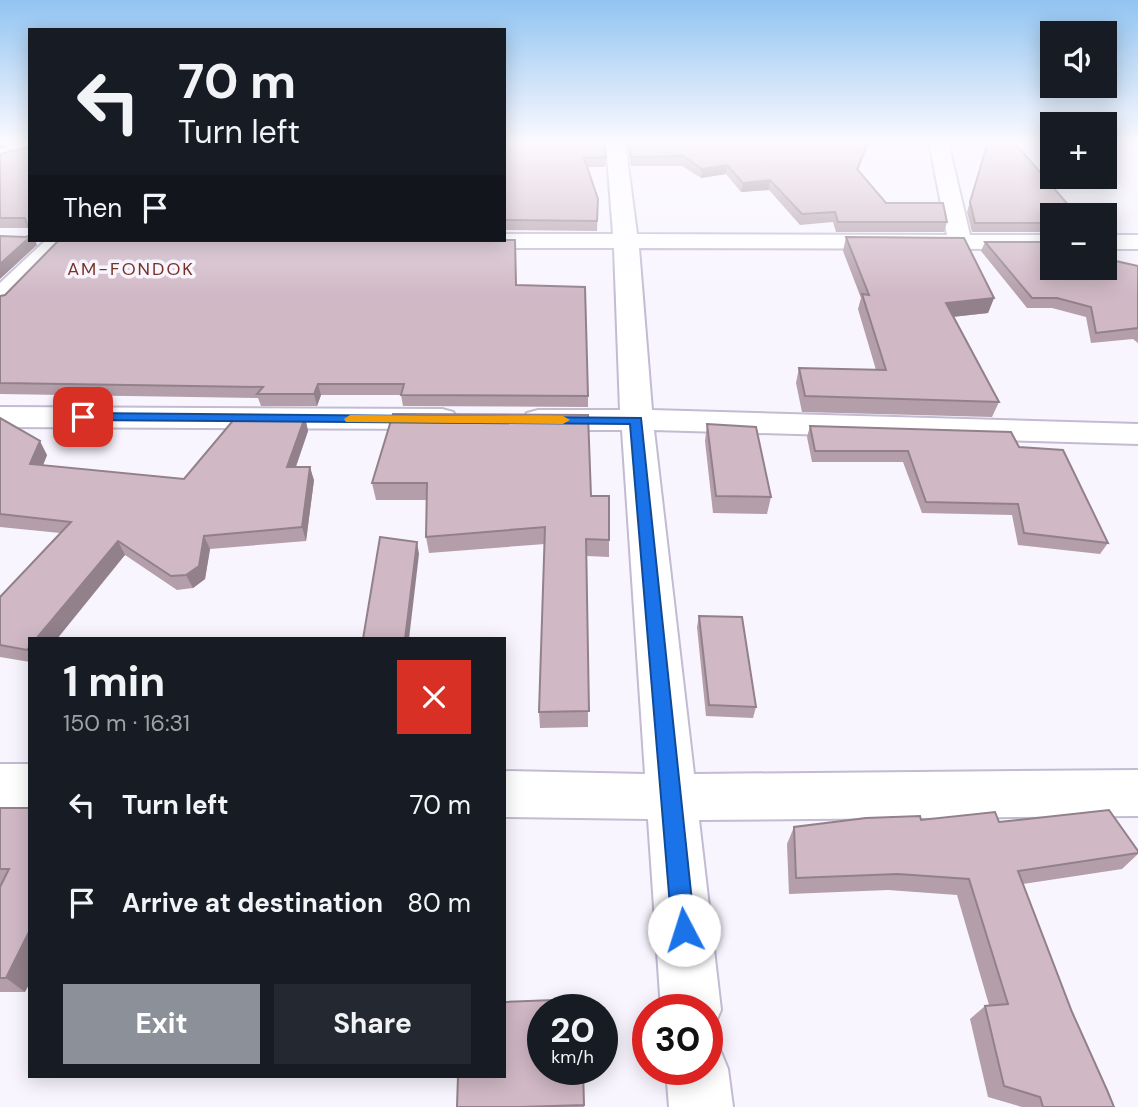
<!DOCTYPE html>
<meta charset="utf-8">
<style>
body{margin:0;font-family:"DM Sans",sans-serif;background:#242831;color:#f1f3f6;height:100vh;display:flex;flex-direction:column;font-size:26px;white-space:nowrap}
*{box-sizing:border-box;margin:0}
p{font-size:23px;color:#9ea1a6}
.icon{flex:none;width:38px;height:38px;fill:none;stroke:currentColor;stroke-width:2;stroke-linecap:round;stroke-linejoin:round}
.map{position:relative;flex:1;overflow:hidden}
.details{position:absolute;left:28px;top:637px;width:478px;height:441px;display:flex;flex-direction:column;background:#171b24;border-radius:0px;box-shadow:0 4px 18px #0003}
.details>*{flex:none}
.banner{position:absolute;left:28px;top:28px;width:478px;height:214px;border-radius:0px;box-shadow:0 4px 18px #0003;background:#171b24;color:#f1f3f6;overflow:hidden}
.controls{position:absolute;left:1040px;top:21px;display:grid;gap:14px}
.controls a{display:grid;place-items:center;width:77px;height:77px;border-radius:0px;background:#171b24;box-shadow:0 4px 18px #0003;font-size:35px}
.speed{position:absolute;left:527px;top:994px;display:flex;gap:14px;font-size:35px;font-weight:700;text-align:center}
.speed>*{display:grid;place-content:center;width:91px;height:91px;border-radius:50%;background:#171b24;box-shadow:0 4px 18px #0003;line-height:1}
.speed small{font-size:18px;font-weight:400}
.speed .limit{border:10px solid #d22;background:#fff;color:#111}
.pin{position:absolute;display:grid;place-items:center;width:60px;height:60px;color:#fff;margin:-30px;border-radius:14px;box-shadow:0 4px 10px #0006}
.me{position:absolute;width:77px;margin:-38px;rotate:355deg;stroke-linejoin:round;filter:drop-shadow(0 0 5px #0008)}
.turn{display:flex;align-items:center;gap:24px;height:147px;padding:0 35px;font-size:32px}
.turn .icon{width:91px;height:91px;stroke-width:2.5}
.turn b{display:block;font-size:49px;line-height:60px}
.then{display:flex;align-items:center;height:66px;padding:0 35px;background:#0003;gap:14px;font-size:26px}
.round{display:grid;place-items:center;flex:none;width:74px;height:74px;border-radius:0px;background:#242831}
.summary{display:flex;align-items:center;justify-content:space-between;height:119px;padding:0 35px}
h1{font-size:42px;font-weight:700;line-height:52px}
.cta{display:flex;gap:14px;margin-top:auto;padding:14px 35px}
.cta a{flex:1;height:80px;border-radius:0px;background:#8c9099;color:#fff;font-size:28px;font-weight:700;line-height:80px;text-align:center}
.cta a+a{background:#242831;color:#f1f3f6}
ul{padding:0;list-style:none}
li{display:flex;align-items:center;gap:21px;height:98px;padding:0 35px}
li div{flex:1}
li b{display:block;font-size:26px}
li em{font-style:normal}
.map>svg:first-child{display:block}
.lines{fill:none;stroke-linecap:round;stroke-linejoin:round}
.minor-casing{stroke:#c2bbd2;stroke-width:4}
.minor{fill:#fff;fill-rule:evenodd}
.wall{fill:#b39ea9}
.shaded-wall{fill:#92818a}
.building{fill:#d0b8c5;stroke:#92818a;stroke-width:2}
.route{fill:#1a73e8;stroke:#114b97;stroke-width:2}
.slow{fill:#f59e0b}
.labels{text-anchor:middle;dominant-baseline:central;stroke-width:7;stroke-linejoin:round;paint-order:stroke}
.far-neighbourhood-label{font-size:18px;letter-spacing:2px;fill:#783327;stroke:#f8f5ff}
</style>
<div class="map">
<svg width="1138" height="1107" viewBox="0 0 1138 1107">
<rect width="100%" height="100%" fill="#f8f5ff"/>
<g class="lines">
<!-- minor casing -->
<g class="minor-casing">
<g id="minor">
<polygon points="0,142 30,142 30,153 1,146"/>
<polygon points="606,142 625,142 637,234 947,235 929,142 948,142 970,235 1052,235 1052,249 639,248 652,410 1138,424 1138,444 654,430 694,774 1138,770 1138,816 699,820 721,1010 712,1031 707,1033 707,1010 661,1010 648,819 504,817 504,771 645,774 622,430 538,430 527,427 522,420 527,413 538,410 620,410 614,248 463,248 455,246 451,241 504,240 504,234 613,234"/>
<rect x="1104" y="235" width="34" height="14"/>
<polygon points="46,240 71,240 9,304 0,306 0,283"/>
<polygon points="0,407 442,409 453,412 458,419 453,426 442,429 0,427"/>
<rect x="0" y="764" width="30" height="44"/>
<polygon points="707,1042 719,1047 728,1069 733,1107 669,1107 666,1069 707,1069"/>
</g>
</g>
<!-- minor -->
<use href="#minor" class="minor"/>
</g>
<!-- wall -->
<g class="wall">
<polygon points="30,142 30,231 28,228 0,228 0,154 28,147"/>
<polygon points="504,142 606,157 605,167 587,167 598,199 597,231 504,230"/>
<polygon points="627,142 869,142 858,170 886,203 947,222 944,232 836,232 833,222 800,225 769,190 741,192 726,174 701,178 682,166 631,166"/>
<polygon points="987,142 1052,215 1052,232 972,232 967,212"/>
<polygon points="846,237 994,298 988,313 953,317 999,402 992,417 802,412 796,383 799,368 876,370 858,309 861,298 843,251"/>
<polygon points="985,242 1116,261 1138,266 1138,343 1133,339 1091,343 1086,317 1052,308 1027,308 981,251"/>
<polygon points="516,285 588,396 588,407 403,406 401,395 321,395 317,406 261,406 258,398 0,394 0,296"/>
<polygon points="393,414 591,496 609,540 609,557 587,556 588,727 540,728 539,712 545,544 429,553 426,537 427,500 376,500 372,483"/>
<polygon points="305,417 308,431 296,467 314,480 306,541 210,549 205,579 193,588 177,590 125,555 30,639 30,662 0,657 0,597 60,533 0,527 0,418 47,455 43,465 184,479"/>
<polygon points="707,424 771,497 767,514 713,513 705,441"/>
<polygon points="810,426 1019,447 1108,543 1100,554 1018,545 1012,515 922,513 903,462 812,462 807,437"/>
<polygon points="699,616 756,707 753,718 706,716 697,627"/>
<polygon points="0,808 25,992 0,992 0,887 1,885 0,885"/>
<polygon points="921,820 999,822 1138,851 1138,854 1122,869 1023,884 1072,1012 1114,1107 1022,1107 988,1097 970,1019 985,1006 989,1005 957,895 888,890 789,894 787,844 794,827"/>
<polygon points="583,1069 584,1107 457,1107"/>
</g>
<!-- shaded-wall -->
<g class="shaded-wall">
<polygon points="0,142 25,142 0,149"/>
<polygon points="868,142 869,142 855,179 857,169"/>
<polygon points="727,165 726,174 701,178 702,169"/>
<polygon points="770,180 769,190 741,192 743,183"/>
<polygon points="30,237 30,240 35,240 37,245 0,279 0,264"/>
<polygon points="994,298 988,313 941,318 946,303"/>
<polygon points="318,384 321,395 317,406 314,394"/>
<polygon points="305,417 308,431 291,480 287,467"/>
<polygon points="40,441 47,455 38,478 30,464"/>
<polygon points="310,467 314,480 306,541 302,527"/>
<polygon points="204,536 210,549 205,579 193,588 186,575"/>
<polygon points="118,541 125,555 57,639 36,639"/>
<polygon points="417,542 419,554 409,639 405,639"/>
<polygon points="30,930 30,983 25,992 6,978"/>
</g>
<!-- building -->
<g class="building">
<polygon points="28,142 30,142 30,227 28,227 25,218 0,218 0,154 28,147"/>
<polygon points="504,142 604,142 606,157 584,158 598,199 597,221 504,220"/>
<polygon points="629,142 868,142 857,169 886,203 943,203 947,222 838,222 835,212 802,214 770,180 743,183 727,165 702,169 683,156 631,157"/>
<polygon points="988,142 1014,142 1077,215 1052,215 1052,223 975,223 970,202"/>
<polygon points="30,235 30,237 0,264 0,236 26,237"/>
<polygon points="846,237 964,238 994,298 946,303 999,402 805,396 799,368 886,370 862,294 869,295"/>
<polygon points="59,240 515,240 516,285 585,287 588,396 401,395 404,384 318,384 314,394 257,394 263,387 0,383 0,296 5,295"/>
<polygon points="985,242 1052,242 1052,268 1104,268 1104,247 1116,261 1138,266 1138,328 1096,333 1091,307 1057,298 1032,298"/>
<polygon points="393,414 588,415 591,496 609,496 609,540 586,539 589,711 539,712 545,527 426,537 427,483 372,483"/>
<polygon points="236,417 305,417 287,467 310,467 302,527 204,536 199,566 186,575 171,576 118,541 36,639 30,639 30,646 27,650 0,645 0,597 71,522 0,514 0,418 40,441 30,464 184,479"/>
<polygon points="707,424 756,427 771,497 716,496"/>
<polygon points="810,426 1011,432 1019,447 1063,450 1108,543 1024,533 1018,504 926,502 908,451 815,451"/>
<polygon points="380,537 417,542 405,639 363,639"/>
<polygon points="699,616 742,617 756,707 709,705"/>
<polygon points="0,808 30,808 30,930 6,978 0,978 0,887 9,869 0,869"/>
<polygon points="1109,810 1138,851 1138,853 1018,871 1072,1012 1107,1090 1114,1107 1043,1107 1040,1097 1004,1086 985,1006 1008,1004 969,879 898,874 796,878 794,827 866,818 920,816 921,820 995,812 999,822"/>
<polygon points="581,999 582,1010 542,1010 542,1069 583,1069 584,1105 521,1107 457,1107 458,1076 504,1076 504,1002"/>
</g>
<!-- sky -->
<linearGradient id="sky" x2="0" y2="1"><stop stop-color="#91c4f1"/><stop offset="0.48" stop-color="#fcfaff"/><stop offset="1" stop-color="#fcfaff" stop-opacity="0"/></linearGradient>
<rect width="1138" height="297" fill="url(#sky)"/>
<!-- route -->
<polygon class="route" points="83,413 641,418 695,930 692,938 684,942 676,938 672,930 630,424 78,420 78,415"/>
<!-- slow -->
<polygon class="slow" points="350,415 563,416 570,420 563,424 346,422 344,419"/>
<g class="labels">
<!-- far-neighbourhood labels -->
<g class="far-neighbourhood-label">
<text x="131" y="269">AM-FONDOK</text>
</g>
</g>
</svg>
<div class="controls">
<a><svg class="icon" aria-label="sound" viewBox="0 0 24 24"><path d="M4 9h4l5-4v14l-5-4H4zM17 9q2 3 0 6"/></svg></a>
<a>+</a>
<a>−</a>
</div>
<div class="speed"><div>20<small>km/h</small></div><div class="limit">30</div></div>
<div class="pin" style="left:83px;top:417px;background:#d93025"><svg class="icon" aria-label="arrive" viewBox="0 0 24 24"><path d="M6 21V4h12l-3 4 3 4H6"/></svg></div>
<svg class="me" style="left:684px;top:930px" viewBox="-20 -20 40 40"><circle r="19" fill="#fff"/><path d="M0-13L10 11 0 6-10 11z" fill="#1a73e8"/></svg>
<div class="banner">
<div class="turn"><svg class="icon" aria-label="left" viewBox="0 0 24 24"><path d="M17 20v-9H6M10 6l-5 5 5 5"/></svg><div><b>70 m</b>Turn left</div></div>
<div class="then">Then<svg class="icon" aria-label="arrive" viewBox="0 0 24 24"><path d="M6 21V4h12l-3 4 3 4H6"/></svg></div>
</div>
<section class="details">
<div class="summary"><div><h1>1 min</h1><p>150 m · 16:31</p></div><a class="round" style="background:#d93025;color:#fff"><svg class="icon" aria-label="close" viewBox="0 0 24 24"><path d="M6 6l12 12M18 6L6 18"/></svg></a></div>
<ul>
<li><svg class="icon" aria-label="left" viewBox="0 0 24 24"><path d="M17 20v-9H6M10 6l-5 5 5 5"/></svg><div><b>Turn left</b></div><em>70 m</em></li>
<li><svg class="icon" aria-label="arrive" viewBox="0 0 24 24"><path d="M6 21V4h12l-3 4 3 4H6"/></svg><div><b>Arrive at destination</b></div><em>80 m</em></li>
</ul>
<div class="cta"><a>Exit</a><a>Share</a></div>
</section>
</div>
